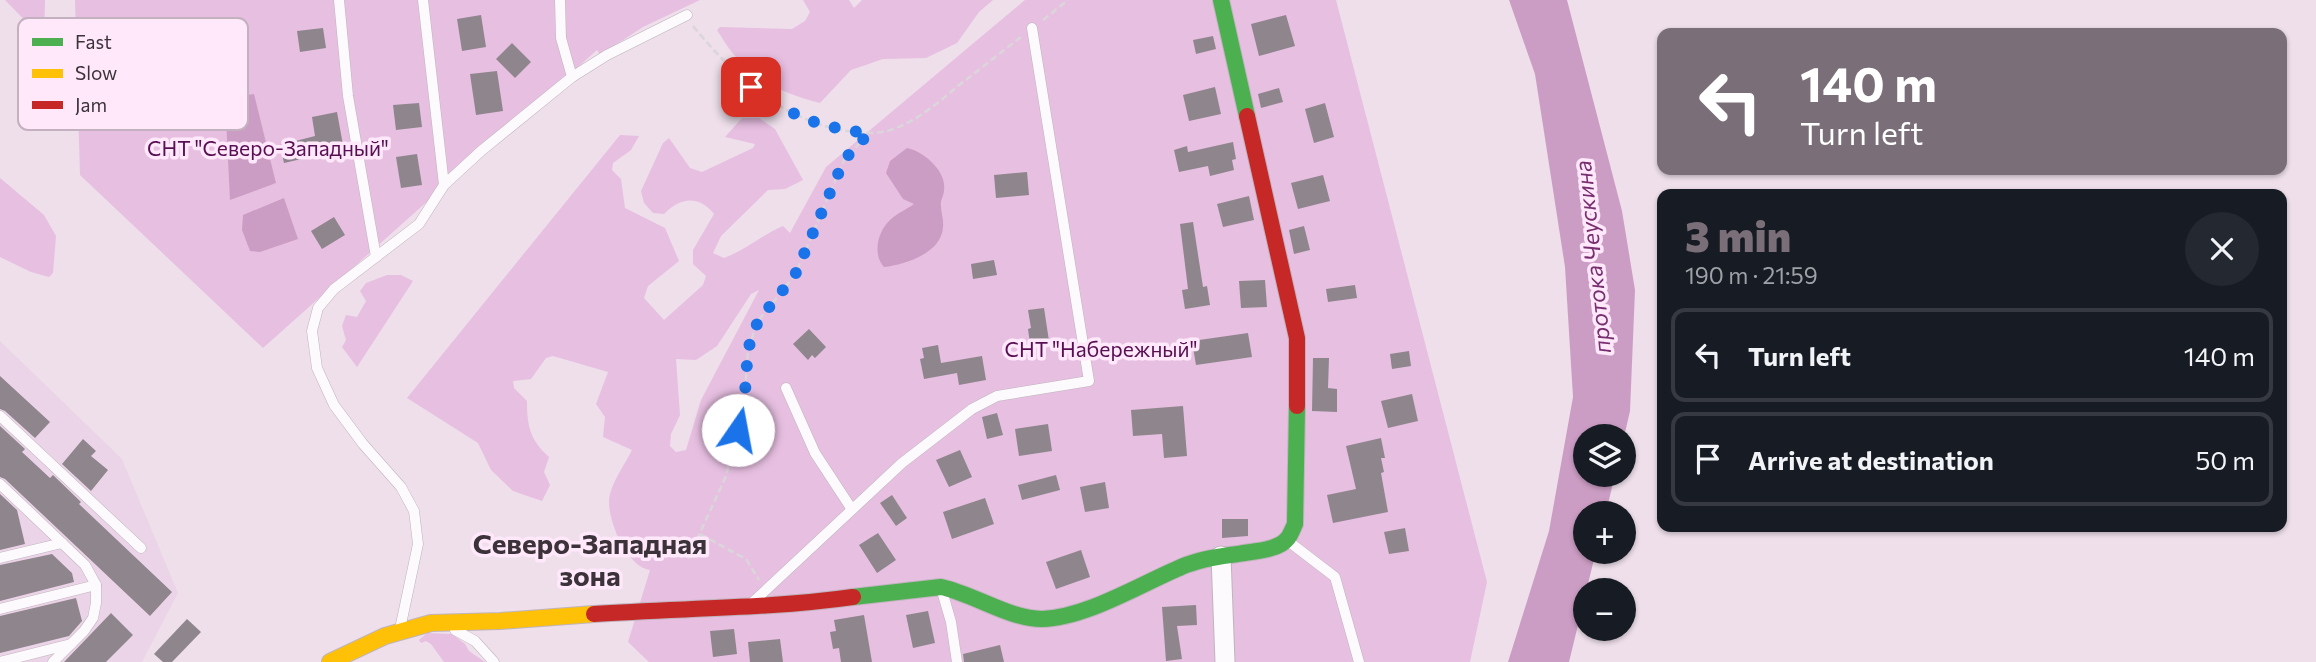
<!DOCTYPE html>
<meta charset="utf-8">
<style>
body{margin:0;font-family:Commissioner,sans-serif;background:#242831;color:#f1f3f6;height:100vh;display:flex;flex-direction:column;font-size:26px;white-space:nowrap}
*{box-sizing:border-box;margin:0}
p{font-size:23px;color:#9ea1a6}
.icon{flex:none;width:38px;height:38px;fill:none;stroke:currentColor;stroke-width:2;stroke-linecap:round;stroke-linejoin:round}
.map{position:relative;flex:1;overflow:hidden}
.sheet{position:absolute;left:1657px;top:189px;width:630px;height:343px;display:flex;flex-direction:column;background:#171b24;border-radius:14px;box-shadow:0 2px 5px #0004}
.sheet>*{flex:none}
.hud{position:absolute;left:1657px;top:28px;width:630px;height:147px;border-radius:14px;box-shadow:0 2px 5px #0004;background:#7a6f78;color:#fff;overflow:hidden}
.controls{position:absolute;left:1573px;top:424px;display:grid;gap:14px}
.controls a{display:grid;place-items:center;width:63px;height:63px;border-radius:50%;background:#171b24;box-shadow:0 2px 5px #0004;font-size:35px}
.pin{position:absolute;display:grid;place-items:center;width:60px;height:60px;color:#fff;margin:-30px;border-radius:14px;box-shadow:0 4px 10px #0006}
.me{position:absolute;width:77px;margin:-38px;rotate:12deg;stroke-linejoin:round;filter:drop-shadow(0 0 5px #0008)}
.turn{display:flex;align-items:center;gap:24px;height:147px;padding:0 28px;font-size:32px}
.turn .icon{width:91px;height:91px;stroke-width:2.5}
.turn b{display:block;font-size:49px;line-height:60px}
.round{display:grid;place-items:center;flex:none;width:74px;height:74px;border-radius:37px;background:#242831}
.summary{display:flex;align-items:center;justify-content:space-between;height:119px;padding:0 28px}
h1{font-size:42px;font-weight:800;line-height:52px;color:#7a6f78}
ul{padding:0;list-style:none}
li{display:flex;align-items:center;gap:21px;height:94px;margin:0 14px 10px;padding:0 14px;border:4px solid #363941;border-radius:14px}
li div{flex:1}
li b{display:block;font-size:26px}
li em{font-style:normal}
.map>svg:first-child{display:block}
.built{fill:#ecd4e8}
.green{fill:#e7bfe1;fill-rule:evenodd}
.water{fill:#cc9dc4}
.building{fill:#8f858d}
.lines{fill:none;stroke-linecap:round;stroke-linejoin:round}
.lane-casing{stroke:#bfb4bd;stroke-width:11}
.street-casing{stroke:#bfb4bd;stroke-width:21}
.fast-casing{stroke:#bfb4bd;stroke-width:18}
.slow-casing{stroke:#bfb4bd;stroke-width:18}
.jam-casing{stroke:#bfb4bd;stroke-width:18}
.path{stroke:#dad6d9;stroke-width:2.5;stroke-dasharray:7 3.5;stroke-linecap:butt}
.lane{stroke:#fcfafc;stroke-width:10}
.street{stroke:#fcfafc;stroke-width:19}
.fast{stroke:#4caf50;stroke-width:16}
.slow{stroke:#ffc107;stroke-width:16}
.jam{stroke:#c62828;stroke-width:16}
.route{stroke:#1a73e8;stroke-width:12;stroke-dasharray:0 21.6}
.labels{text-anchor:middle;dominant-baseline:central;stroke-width:7;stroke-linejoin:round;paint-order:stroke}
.park-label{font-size:21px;fill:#570e52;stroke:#fee8fa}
.water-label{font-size:23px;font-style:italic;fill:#772f70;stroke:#fee8fa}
.district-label{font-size:28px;font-weight:bold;fill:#3c323a;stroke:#fee8fa}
.key{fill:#fee8fa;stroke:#c4b1c0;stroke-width:2}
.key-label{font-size:19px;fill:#3c323a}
</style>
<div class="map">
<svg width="2316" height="662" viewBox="0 0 2316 662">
<rect width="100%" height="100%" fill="#eedfeb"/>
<!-- built -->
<polygon class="built" points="0,341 122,459 178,593 142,662 0,662"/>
<!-- green -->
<g class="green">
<polygon points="5,0 45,0 44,40"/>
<polygon points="75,0 700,0 643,27 600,55 597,50 263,348 80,175"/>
<path d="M803,0H849L854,8L862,0H993L979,12L957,43L926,58L883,59L851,70L820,103C789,95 759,83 737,58C729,50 723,39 717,30L720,27L792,29L805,21L810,12Z"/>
<path d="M1025,0H1336L1487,582L1470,662H649L628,642L650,570C627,568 604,515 610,494C614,479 625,464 632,450L603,437L605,417L596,404L608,372L553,356L546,358L531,379L513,381L514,388L527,401C527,426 530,440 549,457L544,472L550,485L542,501L513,491L491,470L478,443L407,398L620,135L639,136L631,150L613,163L612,170L621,179L625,208L665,228L679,261L648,286L644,298L664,320L703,285L706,276L693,264V250L714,214C699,195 680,197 664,214L653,213L644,203L641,191L663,143L669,138L690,168L702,172L753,148L755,144L725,137L742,118H759L775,129L803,180L785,189L768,190L721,236L713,253L724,258C746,250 762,235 783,226L790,233L826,167ZM759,290L701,400L686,450L676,452L670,446L671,434L680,415L676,359L696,360L717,346L751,294Z"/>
<polygon points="0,178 44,215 56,236 53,273 49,277 31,272 0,257"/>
<polygon points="387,275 401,275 413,281 357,367 342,347 346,340 342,326 346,315 357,317 366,301 360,291 366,283"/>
<polygon points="427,633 452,634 465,644 469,651 485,662 444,662 431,644 426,641 421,643 419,640"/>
</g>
<!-- water -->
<g class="water">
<polygon points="1509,0 1567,0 1622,211 1635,290 1630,411 1624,437 1624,436 1586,436 1586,474 1615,474 1606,513 1586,513 1586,551 1596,551 1569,662 1508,662 1549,531 1573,397 1565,267 1535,74"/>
<polygon points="254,94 276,183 230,200 225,98"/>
<path d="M907,148C923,151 947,171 944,190C944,196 940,200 941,206C941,213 944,220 943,227C942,253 904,265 884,267C872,254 878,231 890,220C896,214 907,209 914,204L903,199L886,173L890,161Z"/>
<polygon points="284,198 298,239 260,252 250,251 242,230 243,215"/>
</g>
<!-- building -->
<g class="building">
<polygon points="481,15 486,47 462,51 457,19"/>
<polygon points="1286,15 1295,46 1259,56 1251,24"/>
<polygon points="323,28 326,48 300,52 297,31"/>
<polygon points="1213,36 1216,49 1196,54 1193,40"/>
<polygon points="512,43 531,62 515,78 496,59"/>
<polygon points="497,71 503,111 476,115 470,74"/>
<polygon points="1215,87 1221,114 1189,121 1183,95"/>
<polygon points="1279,88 1283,102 1261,108 1258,94"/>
<polygon points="419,103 422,127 396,130 393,105"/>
<polygon points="1325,103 1334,137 1314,143 1305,109"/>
<polygon points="337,112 343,145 308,150 310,157 284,163 280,145 315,136 312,117"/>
<polygon points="1233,142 1236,159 1232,160 1234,170 1210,176 1208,166 1179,172 1174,150 1187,146 1188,152"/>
<polygon points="417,154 422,185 401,188 396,157"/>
<polygon points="1027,172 1029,195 996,198 994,175"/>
<polygon points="1323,175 1330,201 1298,209 1291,183"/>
<polygon points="1249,196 1254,220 1223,227 1217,204"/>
<polygon points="334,217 345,235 322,249 311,231"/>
<polygon points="1193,222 1203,287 1207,286 1210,305 1185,309 1182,290 1188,289 1180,224"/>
<polygon points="1304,226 1310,250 1294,254 1289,230"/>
<polygon points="994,260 997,275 973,279 971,264"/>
<polygon points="1265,280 1267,307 1241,308 1239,281"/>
<polygon points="1355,285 1357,298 1328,302 1326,289"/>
<polygon points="1044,308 1049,341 1030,344 1028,329 1031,328 1028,310"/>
<polygon points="809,329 826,347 815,358 812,355 808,360 793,344"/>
<polygon points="1248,333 1252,357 1196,365 1192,341"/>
<polygon points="938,345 941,363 982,356 986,380 959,385 957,373 924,379 920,359 924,358 922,348"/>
<polygon points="1409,351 1411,366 1392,369 1390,354"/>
<polygon points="1313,358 1329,358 1328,388 1337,389 1337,412 1312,411"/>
<polygon points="0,376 50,422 35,438 5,411 0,409"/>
<polygon points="1412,394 1418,421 1388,428 1381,401"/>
<polygon points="1183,406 1187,456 1164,458 1162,434 1133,436 1131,410"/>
<polygon points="997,413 1003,435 987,439 982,417"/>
<polygon points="1048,424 1052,451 1019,456 1015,429"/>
<polygon points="0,426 25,449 22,452 50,478 53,475 81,502 79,504 172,592 150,616 5,479 0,477"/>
<polygon points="1381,438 1385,458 1381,458 1384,472 1381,473 1388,512 1333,523 1327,495 1356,489 1346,446"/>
<polygon points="83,439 96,451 91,456 108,470 91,491 62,464"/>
<polygon points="960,450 972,477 949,487 936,460"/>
<polygon points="1056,475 1060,490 1022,500 1018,485"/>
<polygon points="1105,482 1109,508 1085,512 1080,487"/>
<polygon points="0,494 17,510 25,544 0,550"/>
<polygon points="892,495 907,518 896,526 880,503"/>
<polygon points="985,498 994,524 952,539 943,512"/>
<polygon points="1222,519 1248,519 1248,536 1222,538"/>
<polygon points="1405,528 1409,551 1389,554 1384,532"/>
<polygon points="878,533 896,560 877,573 859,545"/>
<polygon points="1081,550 1090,577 1056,589 1046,562"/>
<polygon points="52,554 72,573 74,582 0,601 0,565"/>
<polygon points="76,598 82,621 69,636 0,653 0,616"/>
<polygon points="1196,605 1197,625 1177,626 1182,659 1166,661 1162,607"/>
<polygon points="928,611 935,643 913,648 906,615"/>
<polygon points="111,613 133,635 106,662 64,662"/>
<polygon points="864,615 872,662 841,662 839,648 833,649 830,632 836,631 834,620"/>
<polygon points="187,619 201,632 172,662 163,662 154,654"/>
<polygon points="734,629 737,654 713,657 710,631"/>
<polygon points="780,639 783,662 750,662 748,642"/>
<polygon points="1000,645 1004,662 964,662 963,654"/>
</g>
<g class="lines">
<!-- lane casing -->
<g class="lane-casing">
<g id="lane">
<polyline points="339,0 348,96 376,257"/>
<polyline points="423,0 444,185"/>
<polyline points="560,0 561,38 572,77"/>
<polyline points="786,388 815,453 851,508"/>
<polyline points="0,416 141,548"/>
<polyline points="0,484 85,565 96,585 96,603 93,618 84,631 53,662"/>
<polyline points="1288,541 1335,577 1359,662"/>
<polyline points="0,558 62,543"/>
<polyline points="942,591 951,622 957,662"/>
<polyline points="752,603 902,463 972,409 997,396 1089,381 1032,28"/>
<polyline points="0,609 96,585"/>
<polyline points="400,629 418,544 414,511 401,487 363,444 334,405 317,368 312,331 318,308 334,289 419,224 444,185 481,151 572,77 607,55 687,15"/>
<polyline points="455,630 475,641 494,662"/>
<polyline points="0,662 71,644"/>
</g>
</g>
<!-- street casing -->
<g class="street-casing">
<polyline id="street" points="1221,556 1225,662"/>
</g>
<!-- fast casing -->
<g class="fast-casing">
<g id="fast">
<polyline points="1221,0 1247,116"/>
<path d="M853,597L941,587C974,594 1009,619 1042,619C1087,618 1144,582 1186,565C1202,559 1221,556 1238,554C1253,551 1278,551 1288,538C1291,534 1293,528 1295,524L1297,406"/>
</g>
</g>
<!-- slow casing -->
<g class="slow-casing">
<polyline id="slow" points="330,662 385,636 431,623 500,621 594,614"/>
</g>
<!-- jam casing -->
<g class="jam-casing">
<g id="jam">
<polyline points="1247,116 1297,338 1297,406"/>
<path d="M594,614C681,608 767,609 853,597"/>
</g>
</g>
<!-- path -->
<g class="path">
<polyline points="1043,20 1068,0"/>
<path d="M693,26C735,77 786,124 854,132C868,133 883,134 896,128C919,119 939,102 958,86C979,70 1000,53 1021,37"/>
<polyline points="700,534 746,559 759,580"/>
<polyline points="688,559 726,476 744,407 748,349 758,321 795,275 844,160 869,133"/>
</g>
<!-- lane -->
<use href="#lane" class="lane"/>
<!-- street -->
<use href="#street" class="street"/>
<!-- fast -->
<use href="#fast" class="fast"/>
<!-- slow -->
<use href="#slow" class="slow"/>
<!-- jam -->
<use href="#jam" class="jam"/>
</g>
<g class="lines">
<!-- route -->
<path class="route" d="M738,430L744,407L748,349L758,321L795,275L844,160L869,133C821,128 790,116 751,87"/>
</g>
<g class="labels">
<!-- park labels -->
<g class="park-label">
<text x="268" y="147">СНТ "Северо-Западный"</text>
<text x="1101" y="348">СНТ "Набережный"</text>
</g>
<!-- water labels -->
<g class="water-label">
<text transform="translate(1592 257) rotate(-96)">протока Чеускина</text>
</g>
<!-- district labels -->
<g class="district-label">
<text x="590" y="543">Северо-Западная<tspan x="590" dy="32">зона</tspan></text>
</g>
</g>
<!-- legend -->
<rect x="18" y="18" width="230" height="112" rx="10" class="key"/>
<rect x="32" y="38" width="31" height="8" fill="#4caf50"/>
<rect x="32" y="69" width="31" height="9" fill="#ffc107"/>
<rect x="32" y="101" width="31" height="8" fill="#c62828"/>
<g class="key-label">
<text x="75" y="49">Fast</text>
<text x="75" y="80">Slow</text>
<text x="75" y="112">Jam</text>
</g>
</svg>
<div class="controls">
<a><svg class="icon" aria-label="layers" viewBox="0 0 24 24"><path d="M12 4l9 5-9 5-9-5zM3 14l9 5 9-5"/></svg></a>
<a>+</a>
<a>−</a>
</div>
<div class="pin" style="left:751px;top:87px;background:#d93025"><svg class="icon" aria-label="arrive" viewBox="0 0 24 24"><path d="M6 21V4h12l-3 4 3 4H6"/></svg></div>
<svg class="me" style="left:738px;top:430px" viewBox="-20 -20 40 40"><circle r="19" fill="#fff"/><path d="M0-13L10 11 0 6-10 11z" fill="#1a73e8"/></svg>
<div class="hud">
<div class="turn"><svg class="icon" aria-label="left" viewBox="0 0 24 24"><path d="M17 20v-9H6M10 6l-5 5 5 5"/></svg><div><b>140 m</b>Turn left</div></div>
</div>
<section class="sheet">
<div class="summary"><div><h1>3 min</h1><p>190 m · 21:59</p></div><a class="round"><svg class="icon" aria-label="close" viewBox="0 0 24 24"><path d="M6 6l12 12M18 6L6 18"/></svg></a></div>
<ul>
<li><svg class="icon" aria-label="left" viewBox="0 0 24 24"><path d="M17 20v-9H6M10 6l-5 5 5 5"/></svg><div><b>Turn left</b></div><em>140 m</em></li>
<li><svg class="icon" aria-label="arrive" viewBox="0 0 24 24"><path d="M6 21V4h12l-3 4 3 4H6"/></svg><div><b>Arrive at destination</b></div><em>50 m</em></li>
</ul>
</section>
</div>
